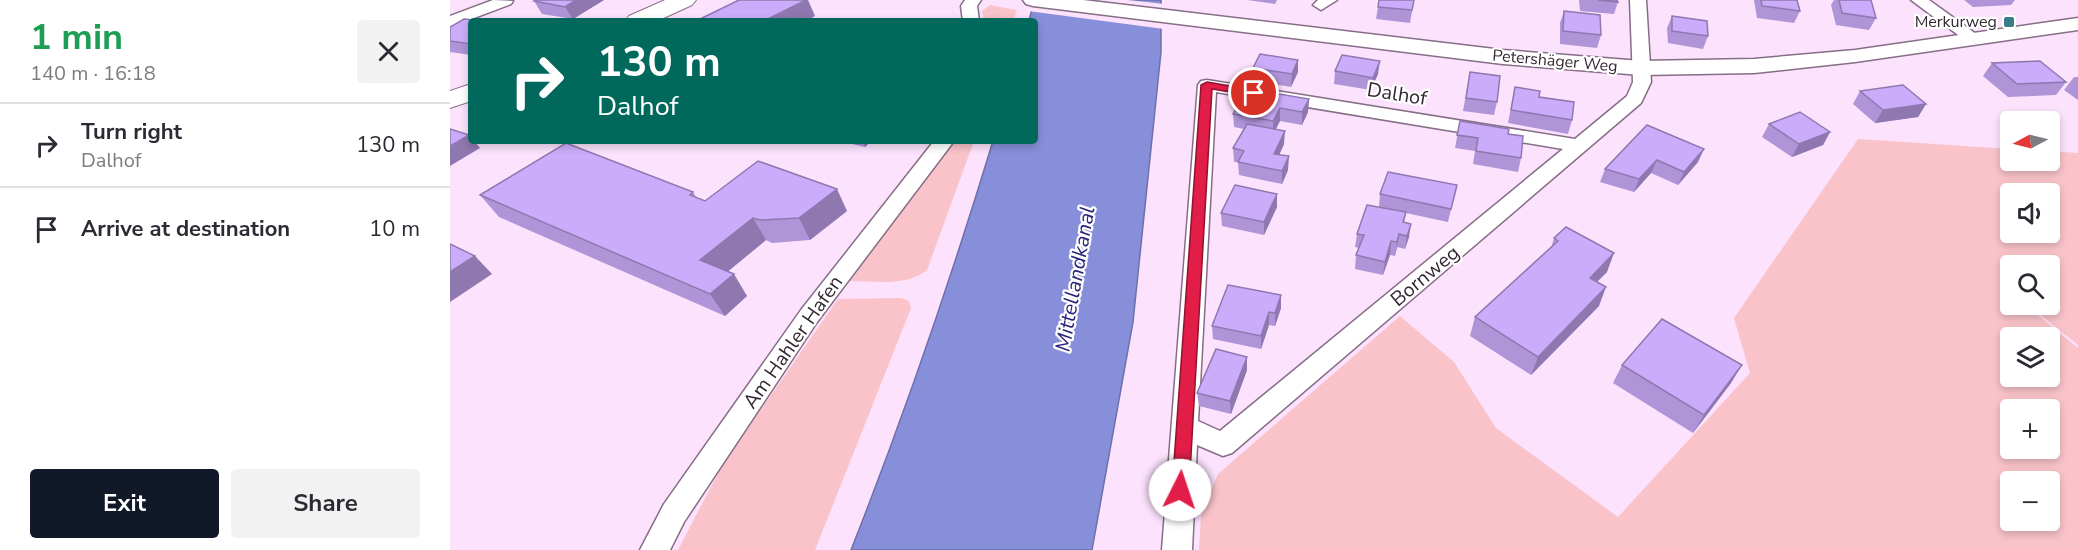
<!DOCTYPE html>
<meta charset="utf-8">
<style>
body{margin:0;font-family:"Nunito Sans",sans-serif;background:#f2f2f3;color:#2b2b33;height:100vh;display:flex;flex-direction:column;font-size:22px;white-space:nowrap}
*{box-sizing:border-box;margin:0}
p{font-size:20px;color:#7c7c81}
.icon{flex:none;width:33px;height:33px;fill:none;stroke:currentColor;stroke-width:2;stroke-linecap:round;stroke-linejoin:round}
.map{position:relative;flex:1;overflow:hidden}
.sheet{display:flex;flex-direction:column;background:#fff;width:450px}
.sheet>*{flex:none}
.banner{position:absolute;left:18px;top:18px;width:570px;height:126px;border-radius:6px;box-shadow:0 3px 9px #0003;background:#00695c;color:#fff;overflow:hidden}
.needle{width:39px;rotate:263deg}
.fabs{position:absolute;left:1550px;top:111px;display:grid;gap:12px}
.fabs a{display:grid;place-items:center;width:60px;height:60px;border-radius:6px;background:#fff;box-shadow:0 3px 9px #0003;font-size:30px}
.pin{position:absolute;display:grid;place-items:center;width:51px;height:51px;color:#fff;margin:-26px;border:3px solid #fff;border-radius:50%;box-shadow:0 2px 6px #0007}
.me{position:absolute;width:66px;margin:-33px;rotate:4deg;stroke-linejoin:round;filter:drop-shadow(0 0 4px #0008)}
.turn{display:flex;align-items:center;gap:21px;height:126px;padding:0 30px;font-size:27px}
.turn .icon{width:78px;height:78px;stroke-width:2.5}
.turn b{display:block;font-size:42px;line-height:51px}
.round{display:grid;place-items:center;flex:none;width:63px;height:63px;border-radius:6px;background:#f2f2f3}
.summary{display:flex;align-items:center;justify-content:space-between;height:102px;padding:0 30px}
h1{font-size:36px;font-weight:700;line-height:45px;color:#1e9e55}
.action{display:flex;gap:12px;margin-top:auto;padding:12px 30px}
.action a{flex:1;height:69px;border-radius:6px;background:#111827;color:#fff;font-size:24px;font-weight:700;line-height:69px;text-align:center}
.action a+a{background:#f2f2f3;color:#2b2b33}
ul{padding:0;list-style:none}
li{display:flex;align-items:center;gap:18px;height:84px;padding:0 30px;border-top:2px solid #e1e1e2}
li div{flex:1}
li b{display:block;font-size:22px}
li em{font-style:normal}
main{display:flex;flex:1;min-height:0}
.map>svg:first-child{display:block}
.green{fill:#f9c3c9;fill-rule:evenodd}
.water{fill:#888fda;stroke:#6e70a8;stroke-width:1.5}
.pier{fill:#fce2fd}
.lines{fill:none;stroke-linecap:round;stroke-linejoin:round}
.minor-casing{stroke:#866e86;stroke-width:3}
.tertiary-casing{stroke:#866e86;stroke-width:3}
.secondary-casing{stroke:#866e86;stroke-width:2}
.minor{fill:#fff;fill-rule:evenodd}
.tertiary{fill:#fff;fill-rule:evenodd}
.secondary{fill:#fff;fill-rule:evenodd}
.wall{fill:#af94d7}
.shaded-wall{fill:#8e78af}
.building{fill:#cbacfa;stroke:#8e78af;stroke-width:1.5}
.route{fill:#e11d48;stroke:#92132f;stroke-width:1.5}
.poi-dot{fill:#367d88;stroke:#fff;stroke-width:2}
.labels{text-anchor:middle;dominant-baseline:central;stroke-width:4.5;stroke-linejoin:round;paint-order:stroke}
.far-poi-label{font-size:16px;fill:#322832;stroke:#fff;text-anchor:end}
.far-street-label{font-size:16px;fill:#322832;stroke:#fff}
.street-label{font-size:20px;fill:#322832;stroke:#fff}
.water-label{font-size:21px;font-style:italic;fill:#2b247b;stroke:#fff}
</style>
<main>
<section class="sheet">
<div class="summary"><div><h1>1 min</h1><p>140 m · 16:18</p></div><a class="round"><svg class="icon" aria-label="close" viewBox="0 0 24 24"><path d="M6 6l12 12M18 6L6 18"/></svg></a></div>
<ul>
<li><svg class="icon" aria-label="right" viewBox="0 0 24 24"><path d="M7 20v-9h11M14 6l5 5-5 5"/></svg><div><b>Turn right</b><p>Dalhof</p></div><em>130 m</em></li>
<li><svg class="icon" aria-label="arrive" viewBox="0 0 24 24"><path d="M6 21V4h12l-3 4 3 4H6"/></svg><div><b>Arrive at destination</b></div><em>10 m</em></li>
</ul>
<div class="action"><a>Exit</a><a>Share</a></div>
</section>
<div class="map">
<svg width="1628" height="550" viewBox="0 0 1628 550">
<rect width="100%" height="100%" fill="#fce2fd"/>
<!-- green -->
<g class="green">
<polygon points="540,5 567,10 563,21 534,21 532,11"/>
<path d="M1408,139L1560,149V160H1599V151L1628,153V345L1578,305L1599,304V266H1560V304L1576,305L1628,348V550H749L751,515L768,474L950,316L1004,362L1046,428L1168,517L1300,373L1284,318ZM1560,194H1599V232H1560ZM1560,338H1599V376H1560ZM1560,410H1599V448H1560ZM1560,482H1599V520H1560Z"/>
<path d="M505,141H524L477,270C456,287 424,281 399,281Z"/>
<polygon points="451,298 459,301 461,308 365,550 228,550 273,464 388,299"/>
</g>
<!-- water -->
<path class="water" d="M584,0H711V52L683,322L642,550H401C454,416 501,279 543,141H585V21H579Z"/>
<!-- pier -->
<polygon class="pier" points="581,0 678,0 714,4 714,29 578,11"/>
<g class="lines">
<!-- minor casing -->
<g class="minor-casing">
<g id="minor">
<polygon points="43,0 63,1 61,4 0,27 0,16"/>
<polygon points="515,0 531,0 527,6 529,21 513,21 511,6"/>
<polygon points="868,0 887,0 871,10 863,5"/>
<path d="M1180,0H1196L1201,82L1191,103L782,453L773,456L747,445L742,550H712L748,85L751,81L757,80L1125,139L1177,96L1183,82ZM766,92L1113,149L770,431L748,421Z"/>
<polygon points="1461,0 1479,0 1533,39 1525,44 1519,43"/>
<polygon points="484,141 504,141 367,322 234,522 220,550 190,550 214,504 351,310"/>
</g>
</g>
<!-- tertiary casing -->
<g class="tertiary-casing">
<polygon id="tertiary" points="573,0 633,0 1053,50 1191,61 1304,59 1405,50 1628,18 1628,30 1405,62 1304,73 1191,75 1053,64 583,6 576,4"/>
</g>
<!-- secondary casing -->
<g class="secondary-casing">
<g id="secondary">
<polygon points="215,0 246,0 242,5 207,21 175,21 179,16"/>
<polygon points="21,84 21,101 0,108 0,91"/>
</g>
</g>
<!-- minor -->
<use href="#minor" class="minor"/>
<!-- tertiary -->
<use href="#tertiary" class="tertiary"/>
<!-- secondary -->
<use href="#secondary" class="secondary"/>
</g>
<!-- wall -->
<g class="wall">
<polygon points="154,0 123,19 92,14 84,1"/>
<polygon points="797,0 827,0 825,4"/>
<polygon points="964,0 960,23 926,19 928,7"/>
<polygon points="1129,0 1167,0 1168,2 1164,14 1130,11"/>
<polygon points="1304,0 1347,0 1350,11 1344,23 1307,18"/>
<polygon points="1384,0 1421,0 1426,18 1419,30 1386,25 1381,5"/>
<polygon points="1514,0 1565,0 1561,5 1523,7"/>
<polygon points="1114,11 1151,35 1147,48 1110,44 1110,23"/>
<polygon points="1222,16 1258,36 1253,49 1218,43 1217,28"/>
<polygon points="21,21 21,55 0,52 0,27"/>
<polygon points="1542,63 1616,82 1606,95 1558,97 1533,76"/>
<polygon points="803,68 848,72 841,87 804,81"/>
<polygon points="885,71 928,74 921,90 884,84"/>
<polygon points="1020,72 1047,102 1044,115 1013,111"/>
<polygon points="1624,77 1628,77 1628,100 1614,90"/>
<polygon points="1065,87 1089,97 1122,120 1118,134 1058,123"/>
<polygon points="1410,91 1476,104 1468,117 1425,123 1403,104"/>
<polygon points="803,94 859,99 858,112 852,125 830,121 826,129 834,144 829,155 838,170 832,184 789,175 788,162 784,162 783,148 794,129 784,127 783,114"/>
<polygon points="1010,121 1058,134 1071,158 1068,172 1023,164 1025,151 1005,148"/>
<polygon points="1319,124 1380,132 1373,145 1342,157 1312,137"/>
<polygon points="1197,125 1248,162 1228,185 1201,173 1184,192 1150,182 1155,169"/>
<polygon points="401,141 421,141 415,147 402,144"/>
<polygon points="1007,185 998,222 956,213 954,223 959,237 955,249 947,247 945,256 940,255 933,275 905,269 906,255 909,248 905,247 907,234 929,207 930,194"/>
<polygon points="243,192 246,197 255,201 397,211 360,240 322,243 316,240 278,271 297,296 275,316 49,217 30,195"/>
<polygon points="827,194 827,207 814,235 772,226 771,213"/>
<polygon points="1104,238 1157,272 1147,282 1149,306 1081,375 1020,336 1025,317 1101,248"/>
<polygon points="831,295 831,308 825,326 819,325 811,349 763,339 762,326"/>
<polygon points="1172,365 1281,383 1243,433 1163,383"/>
<polygon points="797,370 781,414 749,406 747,393"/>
</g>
<!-- shaded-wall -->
<g class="shaded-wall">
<polygon points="126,0 154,0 123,19 115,7"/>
<polygon points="356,0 358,0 365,16 356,21 314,21"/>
<polygon points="848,60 848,72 841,87 842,74"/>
<polygon points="930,61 928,74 921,90 923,78"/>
<polygon points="859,99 858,112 852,125 852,112"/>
<polygon points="1476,104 1468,117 1425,123 1433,110"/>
<polygon points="830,108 830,121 823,134 823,121"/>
<polygon points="835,131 834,144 824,167 824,154"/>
<polygon points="1380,132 1373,145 1342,157 1349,144"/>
<polygon points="19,135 21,138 21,141 24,141 30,148 0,166 0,146"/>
<polygon points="413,141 421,141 415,147"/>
<polygon points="1254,149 1248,162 1228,185 1234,172"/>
<polygon points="839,156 838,170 832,184 832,171"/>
<polygon points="1207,160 1201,173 1184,192 1189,179"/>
<polygon points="387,189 397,211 360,240 349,218"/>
<polygon points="827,194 827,207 814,235 814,222"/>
<polygon points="303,218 316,240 264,283 250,260"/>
<polygon points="961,224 959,237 955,249 957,236"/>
<polygon points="949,234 947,247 945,256 947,242"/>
<polygon points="941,241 940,255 933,275 935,262"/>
<polygon points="1164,253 1157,272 1132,296 1140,278"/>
<polygon points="25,256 42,274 0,302 0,272"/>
<polygon points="284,274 297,296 275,316 260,294"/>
<polygon points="1156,287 1149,306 1081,375 1088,357"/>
<polygon points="831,295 831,308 825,326 825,313"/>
<polygon points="819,312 819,325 811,349 811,336"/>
<polygon points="797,357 797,370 781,414 780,401"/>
<polygon points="1292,365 1281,383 1243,433 1254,415"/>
</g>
<!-- building -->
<g class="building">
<polygon points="86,0 126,0 115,7 84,1"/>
<polygon points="289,0 356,0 314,21 255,21 250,19"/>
<polygon points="929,0 964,0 962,10 928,7"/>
<polygon points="1148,0 1167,0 1168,2"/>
<polygon points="1311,0 1347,0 1350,11 1312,6"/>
<polygon points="1389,0 1421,0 1426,18 1392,13"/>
<polygon points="1114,11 1150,15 1151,35 1113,31"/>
<polygon points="1222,16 1257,21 1258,36 1222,31"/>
<polygon points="14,19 32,21 21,21 21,44 0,41 0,27"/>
<polygon points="810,54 848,60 842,74 803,68"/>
<polygon points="892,55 930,61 923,78 885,71"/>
<polygon points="1590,61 1616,82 1567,84 1542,63"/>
<polygon points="1020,72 1050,76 1047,102 1016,98"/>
<polygon points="1453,85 1476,104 1433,110 1410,91"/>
<polygon points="1065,87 1090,91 1089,97 1124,102 1122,120 1061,110"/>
<polygon points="805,90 859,99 852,112 830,108 823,121 783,114 795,93 803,94"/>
<polygon points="1350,112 1380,132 1349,144 1319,124"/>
<polygon points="1010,121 1059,129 1058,134 1073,136 1071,158 1026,151 1028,138 1007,135"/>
<polygon points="797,124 835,131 824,154 839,156 832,171 788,162 794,151 783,148"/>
<polygon points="1197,125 1254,149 1234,172 1207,160 1189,179 1155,169"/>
<polygon points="0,129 19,135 0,146"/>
<polygon points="116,143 243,192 240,195 255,201 308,161 387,189 349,218 310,220 303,218 250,260 284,274 260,294 30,195"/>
<polygon points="938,172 1007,185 1001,209 930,194"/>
<polygon points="785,185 827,194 814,222 771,213"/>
<polygon points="917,205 956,212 953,222 961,224 957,236 949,234 947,242 941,241 935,262 906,255 914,235 907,234"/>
<polygon points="1116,227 1164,253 1140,278 1156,287 1088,357 1025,317 1108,241 1104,238"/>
<polygon points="0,244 25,256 0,272"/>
<polygon points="778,285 831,295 825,313 819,312 811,336 762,326"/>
<polygon points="1212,319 1292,365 1254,415 1172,365"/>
<polygon points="766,349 797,357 780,401 747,393"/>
</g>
<!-- route -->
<polygon class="route" points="757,82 804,90 809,93 804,96 762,89 739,490 736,495 730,498 724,495 722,490 751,85"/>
<!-- markers -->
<rect class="poi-dot" x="1553" y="16" width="12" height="12" rx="3"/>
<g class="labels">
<!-- far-poi labels -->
<g class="far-poi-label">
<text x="1547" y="22">Merkurweg</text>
</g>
<!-- far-street labels -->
<g class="far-street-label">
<text transform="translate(1105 61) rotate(5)">Petershäger Weg</text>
</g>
<!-- street labels -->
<g class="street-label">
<text transform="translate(947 94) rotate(9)">Dalhof</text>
<text transform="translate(975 276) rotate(-40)">Bornweg</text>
<text transform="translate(343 342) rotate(-55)">Am Hahler Hafen</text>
</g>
<!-- water labels -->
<g class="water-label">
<text transform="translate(625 279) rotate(-80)">Mittellandkanal</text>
</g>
</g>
</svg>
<div class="fabs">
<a><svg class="needle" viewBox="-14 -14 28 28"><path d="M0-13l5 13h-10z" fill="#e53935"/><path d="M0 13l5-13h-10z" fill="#7c7c81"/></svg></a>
<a><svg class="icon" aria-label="sound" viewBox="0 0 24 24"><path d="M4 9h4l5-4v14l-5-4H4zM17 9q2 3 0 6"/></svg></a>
<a><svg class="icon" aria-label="search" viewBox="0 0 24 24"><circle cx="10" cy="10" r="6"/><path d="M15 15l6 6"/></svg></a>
<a><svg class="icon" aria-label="layers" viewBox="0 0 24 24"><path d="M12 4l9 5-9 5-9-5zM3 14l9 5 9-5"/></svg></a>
<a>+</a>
<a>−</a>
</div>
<div class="pin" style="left:804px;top:93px;background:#d93025"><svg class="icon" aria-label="arrive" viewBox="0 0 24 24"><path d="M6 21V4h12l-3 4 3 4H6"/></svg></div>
<svg class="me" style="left:730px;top:490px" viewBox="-20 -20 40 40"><circle r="19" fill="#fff"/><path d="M0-13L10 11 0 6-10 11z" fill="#e11d48"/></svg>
<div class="banner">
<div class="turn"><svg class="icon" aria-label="right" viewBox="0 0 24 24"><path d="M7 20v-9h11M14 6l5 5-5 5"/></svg><div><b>130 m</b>Dalhof</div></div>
</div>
</div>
</main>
